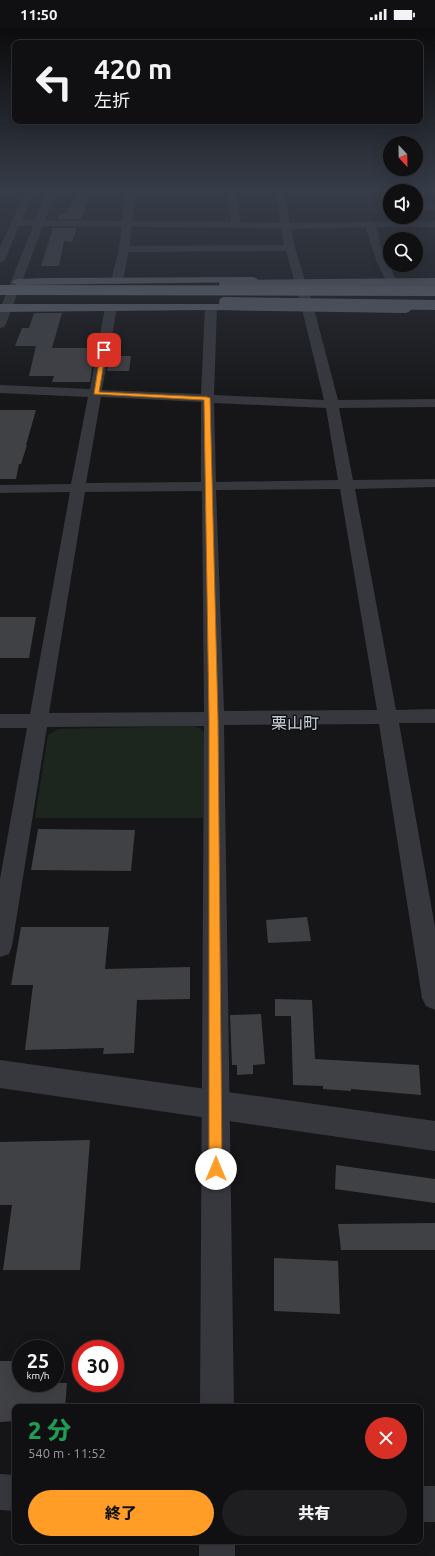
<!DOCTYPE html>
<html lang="ja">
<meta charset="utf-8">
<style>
body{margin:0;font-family:Ubuntu,"Noto Sans JP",sans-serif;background:#1e1e20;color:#f1f3f6;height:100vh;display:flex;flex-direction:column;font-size:15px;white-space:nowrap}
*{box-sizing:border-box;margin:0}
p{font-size:13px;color:#9c9d9f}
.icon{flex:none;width:22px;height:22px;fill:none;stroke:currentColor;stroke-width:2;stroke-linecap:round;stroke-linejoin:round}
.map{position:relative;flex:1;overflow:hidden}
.details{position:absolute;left:12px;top:1376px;width:411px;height:140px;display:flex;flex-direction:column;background:#101012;border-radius:8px;box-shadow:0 4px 16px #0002,0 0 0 1px #303032}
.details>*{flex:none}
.banner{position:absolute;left:12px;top:12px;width:411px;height:84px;border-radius:8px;box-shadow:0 4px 16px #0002,0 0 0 1px #303032;background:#101012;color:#f1f3f6;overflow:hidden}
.needle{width:26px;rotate:158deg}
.tools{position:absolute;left:383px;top:108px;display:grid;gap:8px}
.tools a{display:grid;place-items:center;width:40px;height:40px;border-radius:50%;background:#101012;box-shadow:0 4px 16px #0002,0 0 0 1px #303032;font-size:20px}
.speed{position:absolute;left:12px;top:1312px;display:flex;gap:8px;font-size:20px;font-weight:700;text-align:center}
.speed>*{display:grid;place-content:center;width:52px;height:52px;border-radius:50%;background:#101012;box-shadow:0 4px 16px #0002,0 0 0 1px #303032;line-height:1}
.speed small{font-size:10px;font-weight:400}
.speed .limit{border:6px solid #d22;background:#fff;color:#111}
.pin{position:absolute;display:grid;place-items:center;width:34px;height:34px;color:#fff;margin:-17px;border-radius:8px;box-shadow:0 2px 6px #0006}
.me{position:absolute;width:44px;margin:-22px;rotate:0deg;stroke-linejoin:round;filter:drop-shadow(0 0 3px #0008)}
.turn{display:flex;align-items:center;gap:14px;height:84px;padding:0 16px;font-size:18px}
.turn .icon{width:52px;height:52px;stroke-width:2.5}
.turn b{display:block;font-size:28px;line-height:34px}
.round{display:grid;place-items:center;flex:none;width:42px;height:42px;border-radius:21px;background:#1e1e20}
.headline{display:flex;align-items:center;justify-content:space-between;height:68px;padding:0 16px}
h1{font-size:24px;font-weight:800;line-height:30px;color:#1e9e55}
.button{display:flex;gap:8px;margin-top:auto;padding:8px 16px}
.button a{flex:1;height:46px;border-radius:24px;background:#ff9d27;color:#111;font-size:16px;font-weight:800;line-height:46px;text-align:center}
.button a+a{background:#1e1e20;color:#f1f3f6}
.status{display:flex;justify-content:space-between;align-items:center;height:28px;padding:0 20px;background:#101012;direction:ltr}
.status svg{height:11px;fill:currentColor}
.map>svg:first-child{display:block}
.green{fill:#1d261e}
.building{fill:#404145}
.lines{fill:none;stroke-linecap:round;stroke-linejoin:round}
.minor{fill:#36383d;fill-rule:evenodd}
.tertiary{fill:#36383d;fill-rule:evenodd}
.trunk{fill:#5a5e66;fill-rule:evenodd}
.trunk-bridge{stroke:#5a5e66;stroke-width:10}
.motorway-bridge{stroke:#62676f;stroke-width:10}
.route{fill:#ff9d27;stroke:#a66619}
.labels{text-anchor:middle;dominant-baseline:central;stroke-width:3;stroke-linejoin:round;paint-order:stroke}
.quarter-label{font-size:16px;fill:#c8cdd5;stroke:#111113}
</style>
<div class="status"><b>11:50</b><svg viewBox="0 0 49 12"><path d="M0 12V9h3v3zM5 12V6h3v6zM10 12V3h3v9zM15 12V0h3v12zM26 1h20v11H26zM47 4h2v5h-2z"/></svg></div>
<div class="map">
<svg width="435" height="1528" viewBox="0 0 435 1528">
<rect width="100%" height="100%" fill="#161618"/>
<!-- green -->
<polygon class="green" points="195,698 205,704 203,790 35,790 48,707 58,701"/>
<!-- building -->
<g class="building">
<polygon points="76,164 91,164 81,191 57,191 59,186 67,186"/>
<polygon points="53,200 77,200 72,214 64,213 59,238 41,238"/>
<polygon points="34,285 62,285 52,320 95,320 90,354 52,354 54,348 29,348 36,318 15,318 22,300 29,300"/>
<polygon points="110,328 131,328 129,343 107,343"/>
<polygon points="0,382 36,382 26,417 27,417 21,436 19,436 16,451 0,451"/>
<polygon points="0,589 36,589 29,630 0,630"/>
<polygon points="38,801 135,802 131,843 31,842"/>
<polygon points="307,889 311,913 268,915 266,892"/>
<polygon points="21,899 109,899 105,941 190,939 190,971 137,972 134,1025 103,1026 104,1020 25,1022 33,957 11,957"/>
<polygon points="275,971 312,972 315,1031 419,1037 421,1067 351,1061 351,1063 323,1061 323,1058 293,1057 291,988 275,988"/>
<polygon points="261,986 265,1036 253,1037 253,1046 237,1047 237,1037 232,1037 230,987"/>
<polygon points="90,1112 80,1242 3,1242 12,1177 0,1177 0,1114"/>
<polygon points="336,1137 435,1151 435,1175 335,1161"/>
<polygon points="435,1195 435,1222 341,1222 338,1196"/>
<polygon points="274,1230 338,1233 340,1286 274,1283"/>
<polygon points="0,1333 21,1333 21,1355 67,1355 65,1379 15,1379 15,1393 0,1394"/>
</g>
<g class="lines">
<!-- minor -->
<g class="minor">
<path d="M227,163H235L240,194L280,195L275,163H283L290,195L435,193V199H376L382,221L396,252L391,255C380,252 369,210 366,199L291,201L295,220L314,281L338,372L435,371V379L339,380L353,452L435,451V459L355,461L396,682L435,681V695H399L435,899V982L426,978L422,970L379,696L224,697L234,1379H200L204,698L47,699L12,918L9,926L0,929V851L27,700H0V686H30L70,464L0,465V457L71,456L88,369L0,365V357L90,361L105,280L111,277L117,280L102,362L201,366L205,279L211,276L217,279L214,367L324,372L302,281L286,223L124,224L119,221L124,218L284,217L281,200L15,198L10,195L15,192L231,194ZM101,369L201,374V454L86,455ZM214,375L326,380L338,452L216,454ZM340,461L377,682L224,683L216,462ZM202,463L204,684L49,685L85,464Z"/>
<rect x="416" y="176" width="19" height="6"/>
<polygon points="0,1446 15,1447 15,1483 0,1482"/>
<rect x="420" y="1458" width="15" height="36"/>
<rect x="199" y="1513" width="36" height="15"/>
</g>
<!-- tertiary -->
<g class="tertiary">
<polygon points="26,163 35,163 20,195 5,232 0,235 0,219"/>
<polygon points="47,163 56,163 6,296 4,299 0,300 0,281"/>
<polygon points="126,163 136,163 129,221 123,253 117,256 111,253 119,221"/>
<polygon points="0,1032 435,1093 435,1123 0,1060"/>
</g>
<!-- trunk -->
<g class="trunk">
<polygon points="252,249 256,250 258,252 256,254 17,257 11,254 17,251 46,250"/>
<polygon points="0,276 211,276 406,277 410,279 412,281 410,283 406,285 211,282 0,284"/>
</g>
<!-- trunk-bridge -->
<g class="trunk-bridge">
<polyline points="224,257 435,255"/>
<polyline points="224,274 435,277"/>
</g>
<!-- motorway-bridge -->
<polyline class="motorway-bridge" points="0,262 435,263"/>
</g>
<!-- sky -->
<linearGradient id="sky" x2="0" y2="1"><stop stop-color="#0c0c0d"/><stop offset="0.43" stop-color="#363c48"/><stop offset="1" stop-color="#363c48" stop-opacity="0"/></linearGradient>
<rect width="435" height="377" fill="url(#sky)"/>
<!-- route -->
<polygon class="route" points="104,321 106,322 99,364 207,369 210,370 218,691 222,1141 220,1145 216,1147 211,1145 209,1141 209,691 204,372 94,366 101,322"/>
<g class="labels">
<!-- quarter labels -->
<g class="quarter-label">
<text x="295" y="695">栗山町</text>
</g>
</g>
</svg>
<div class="tools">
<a><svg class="needle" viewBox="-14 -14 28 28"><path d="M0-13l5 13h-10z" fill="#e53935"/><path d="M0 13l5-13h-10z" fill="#9c9d9f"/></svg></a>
<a><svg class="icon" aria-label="sound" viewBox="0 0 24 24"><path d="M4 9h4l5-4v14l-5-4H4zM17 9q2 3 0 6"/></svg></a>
<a><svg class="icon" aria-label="search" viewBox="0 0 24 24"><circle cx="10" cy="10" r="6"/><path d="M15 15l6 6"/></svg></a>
</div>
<div class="speed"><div>25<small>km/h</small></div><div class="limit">30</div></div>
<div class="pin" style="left:104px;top:322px;background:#d93025"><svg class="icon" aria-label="arrive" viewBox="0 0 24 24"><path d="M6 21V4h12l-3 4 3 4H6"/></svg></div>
<svg class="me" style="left:216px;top:1141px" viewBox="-20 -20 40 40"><circle r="19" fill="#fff"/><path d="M0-13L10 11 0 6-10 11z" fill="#ff9d27"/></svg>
<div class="banner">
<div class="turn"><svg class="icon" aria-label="left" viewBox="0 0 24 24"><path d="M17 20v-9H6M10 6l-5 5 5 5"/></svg><div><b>420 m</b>左折</div></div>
</div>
<section class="details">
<div class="headline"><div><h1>2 分</h1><p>540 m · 11:52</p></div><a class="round" style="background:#d93025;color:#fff"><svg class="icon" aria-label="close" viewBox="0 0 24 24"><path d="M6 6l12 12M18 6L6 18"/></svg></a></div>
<div class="button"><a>終了</a><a>共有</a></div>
</section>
</div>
